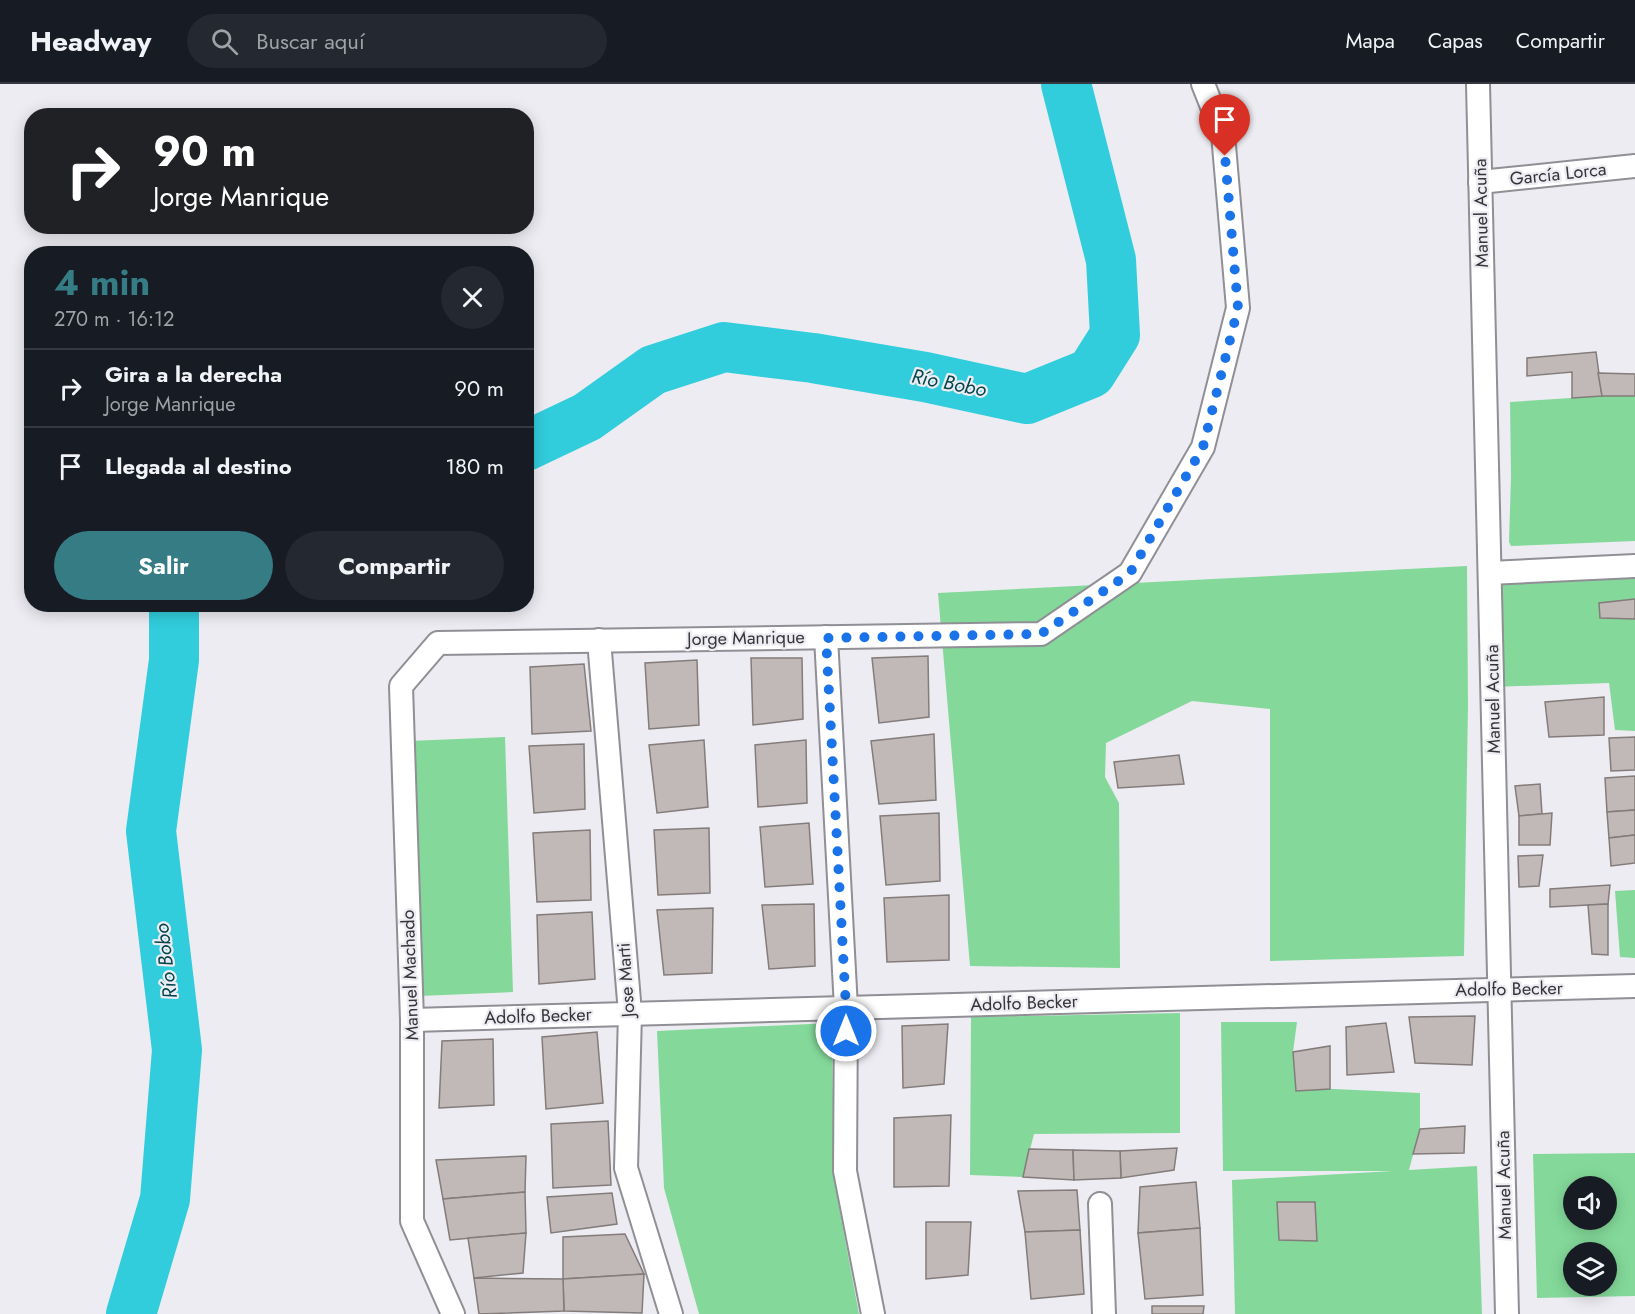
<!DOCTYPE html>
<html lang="es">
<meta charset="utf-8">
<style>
body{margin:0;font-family:Jost,sans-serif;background:#242831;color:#f1f3f6;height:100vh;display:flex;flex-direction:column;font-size:22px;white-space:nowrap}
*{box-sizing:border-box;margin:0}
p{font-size:20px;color:#9ea1a6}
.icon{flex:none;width:33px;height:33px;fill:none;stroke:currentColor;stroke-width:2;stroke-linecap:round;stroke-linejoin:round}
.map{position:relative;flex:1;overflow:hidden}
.side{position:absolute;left:24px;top:162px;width:510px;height:366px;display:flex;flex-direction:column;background:#171b24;border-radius:24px;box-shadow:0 3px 15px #0003}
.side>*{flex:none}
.top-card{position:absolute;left:24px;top:24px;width:510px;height:126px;border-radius:24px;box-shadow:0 3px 15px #0003;background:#202124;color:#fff;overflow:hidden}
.buttons{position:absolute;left:1563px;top:1092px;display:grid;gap:12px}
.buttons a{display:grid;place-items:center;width:54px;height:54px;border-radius:50%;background:#171b24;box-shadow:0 3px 15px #0003;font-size:30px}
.pin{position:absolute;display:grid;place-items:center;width:51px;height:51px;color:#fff;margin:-62px -26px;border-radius:50% 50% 50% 0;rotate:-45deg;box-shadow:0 0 6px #0007}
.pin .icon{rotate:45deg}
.me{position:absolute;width:66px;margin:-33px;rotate:0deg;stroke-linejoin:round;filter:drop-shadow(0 0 4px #0008)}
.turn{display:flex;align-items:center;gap:21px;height:126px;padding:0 30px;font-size:27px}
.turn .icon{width:78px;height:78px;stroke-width:2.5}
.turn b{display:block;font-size:42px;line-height:51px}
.round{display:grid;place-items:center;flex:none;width:63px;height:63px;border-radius:32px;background:#242831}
.summary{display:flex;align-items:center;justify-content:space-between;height:102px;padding:0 30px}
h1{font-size:36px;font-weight:700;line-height:45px;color:#357c85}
.button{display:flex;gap:12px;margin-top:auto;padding:12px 30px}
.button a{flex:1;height:69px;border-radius:36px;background:#357c85;color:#fff;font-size:24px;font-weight:700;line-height:69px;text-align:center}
.button a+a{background:#242831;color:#f1f3f6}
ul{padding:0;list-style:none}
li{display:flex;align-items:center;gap:18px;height:78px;padding:0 30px;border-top:2px solid #363941}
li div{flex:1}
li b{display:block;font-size:22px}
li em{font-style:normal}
header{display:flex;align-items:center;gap:36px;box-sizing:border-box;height:84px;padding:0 30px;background:#171b24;border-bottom:2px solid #363941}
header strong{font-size:28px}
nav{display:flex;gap:33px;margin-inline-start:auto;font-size:21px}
.search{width:420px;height:54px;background:#242831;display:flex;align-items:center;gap:15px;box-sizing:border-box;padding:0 21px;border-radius:33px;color:#9ea1a6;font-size:22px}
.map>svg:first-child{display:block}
.green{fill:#84d99a;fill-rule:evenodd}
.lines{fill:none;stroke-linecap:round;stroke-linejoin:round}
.river{stroke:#31cddc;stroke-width:50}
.building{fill:#c0b9b7;stroke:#837c7a;stroke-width:1.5}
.minor-casing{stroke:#8f8f95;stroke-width:26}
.minor{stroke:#fff;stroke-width:22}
.route{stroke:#1a73e8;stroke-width:10;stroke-dasharray:0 18}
.labels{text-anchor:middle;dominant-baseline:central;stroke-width:4.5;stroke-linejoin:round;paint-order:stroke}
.street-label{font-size:18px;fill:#353538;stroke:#edecf2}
.water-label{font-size:20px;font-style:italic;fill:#00454c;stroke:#edecf2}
</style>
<header>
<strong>Headway</strong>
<div class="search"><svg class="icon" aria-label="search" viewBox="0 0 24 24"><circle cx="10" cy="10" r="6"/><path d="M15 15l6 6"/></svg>Buscar aquí</div>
<nav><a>Mapa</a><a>Capas</a><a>Compartir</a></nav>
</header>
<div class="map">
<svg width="1635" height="1230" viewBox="0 0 1635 1230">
<rect width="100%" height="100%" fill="#edecf2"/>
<!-- green -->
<g class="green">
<polygon points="1602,312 1635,312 1635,457 1511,462 1509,458 1511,393 1510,318"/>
<polygon points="1467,482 1468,621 1464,872 1270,877 1270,625 1192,617 1106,659 1105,693 1119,719 1120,884 970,882 938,509"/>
<polygon points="1635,488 1635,647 1615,646 1609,599 1492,603 1499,493"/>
<polygon points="505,653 513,908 419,912 409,657"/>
<polygon points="1635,806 1635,874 1620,873 1615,807"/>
<polygon points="1180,929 1180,1049 1034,1050 1023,1093 970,1091 971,933"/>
<polygon points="1221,938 1297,938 1293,968 1296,1007 1313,1004 1420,1009 1420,1045 1409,1086 1477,1082 1482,1230 1235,1230 1232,1096 1393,1087 1223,1087"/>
<polygon points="832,939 834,1096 859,1230 699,1230 664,1104 657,947"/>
<path d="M1635,1069V1212L1537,1214L1533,1070ZM1574,1102H1606V1136H1574ZM1574,1168H1606V1202H1574Z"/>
</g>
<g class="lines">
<!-- river -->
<g class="river">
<polyline points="526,362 587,333 653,286 724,263 813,274 925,293 1027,315 1091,289 1115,251 1111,176 1066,0"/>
<polyline points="131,1230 165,1115 177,966 151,747 174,576 174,520"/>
</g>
</g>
<!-- building -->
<g class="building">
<polygon points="1596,268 1602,312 1572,314 1572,288 1527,292 1527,274"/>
<polygon points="1598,289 1635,290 1635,312 1602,312"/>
<polygon points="1635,515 1635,535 1600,534 1599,519"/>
<polygon points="928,572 929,633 879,639 872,574"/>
<polygon points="751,574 802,574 803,635 753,641"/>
<polygon points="697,576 699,641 649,645 645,579"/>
<polygon points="584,580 591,647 532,650 530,583"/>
<polygon points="1604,613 1604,651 1549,653 1545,618"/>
<polygon points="934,650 936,716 879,720 871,657"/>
<polygon points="1635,653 1635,686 1611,687 1609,654"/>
<polygon points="704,656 708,723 657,729 649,661"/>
<polygon points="806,656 807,719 758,723 755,661"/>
<polygon points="584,660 585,725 534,729 529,662"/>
<polygon points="1179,671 1184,700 1118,704 1114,678"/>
<polygon points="1635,692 1635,726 1607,728 1605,694"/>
<polygon points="1540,700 1542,730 1519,732 1515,702"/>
<polygon points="1635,726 1635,751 1609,754 1607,728"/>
<polygon points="939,729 940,797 886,801 880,732"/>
<polygon points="1552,729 1550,761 1519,761 1519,732"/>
<polygon points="809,739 813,800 765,803 760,743"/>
<polygon points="709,744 710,809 658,811 654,746"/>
<polygon points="590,746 591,816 537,818 533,749"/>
<polygon points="1635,751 1635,779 1611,782 1609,754"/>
<polygon points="1543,771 1539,802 1519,803 1518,772"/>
<polygon points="1610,801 1608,820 1550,823 1550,805"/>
<polygon points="949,811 949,876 887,878 884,814"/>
<polygon points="814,820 815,882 769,885 762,821"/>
<polygon points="1608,820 1608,871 1592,870 1588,821"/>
<polygon points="713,824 712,889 664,891 657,826"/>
<polygon points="592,828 595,895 539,900 537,831"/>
<polygon points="1475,932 1472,981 1415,979 1409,933"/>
<polygon points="1386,939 1394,988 1347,991 1346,943"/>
<polygon points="948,940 944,1000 903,1004 902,942"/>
<polygon points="597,948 603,1019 546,1025 542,953"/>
<polygon points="493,955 494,1021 439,1024 442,957"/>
<polygon points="1330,962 1330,1005 1296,1007 1293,968"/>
<polygon points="951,1031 949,1102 894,1103 894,1034"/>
<polygon points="608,1037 611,1101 553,1104 551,1040"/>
<polygon points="1465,1042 1464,1069 1413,1070 1420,1045"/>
<polygon points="1177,1064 1174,1086 1121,1094 1120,1067"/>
<polygon points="1029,1065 1073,1066 1074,1096 1023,1093"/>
<polygon points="1073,1066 1120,1067 1121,1094 1074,1096"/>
<polygon points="526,1072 525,1108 443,1115 436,1076"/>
<polygon points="1196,1098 1200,1144 1138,1149 1140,1103"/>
<polygon points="1077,1106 1080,1146 1025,1148 1018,1107"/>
<polygon points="525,1108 526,1149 450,1156 443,1115"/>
<polygon points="612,1109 617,1140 551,1149 547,1113"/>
<polygon points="1277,1118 1315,1118 1317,1157 1279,1156"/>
<polygon points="926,1138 971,1138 968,1191 926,1195"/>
<polygon points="1200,1144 1203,1211 1145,1215 1138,1149"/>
<polygon points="1080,1146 1084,1210 1031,1215 1025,1148"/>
<polygon points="526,1149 523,1189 474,1194 468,1154"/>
<polygon points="625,1150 644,1190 563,1195 563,1153"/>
<polygon points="644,1190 642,1229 564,1227 563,1195"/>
<polygon points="474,1194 563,1195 564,1227 479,1230"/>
<polygon points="1152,1222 1204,1222 1203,1230 1152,1230"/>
</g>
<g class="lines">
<!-- minor casing -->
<g class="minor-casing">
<g id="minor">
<polyline points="1478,0 1507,1230"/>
<polyline points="1480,98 1635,82"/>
<polyline points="1490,489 1635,482"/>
<polyline points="826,553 846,924 845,1087 873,1230"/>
<polyline points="599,556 630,929 626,1084 671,1230"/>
<polyline points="412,936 1635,902"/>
<polyline points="1100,1120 1104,1230"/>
<polyline points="453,1230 412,1137 412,936 401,602 438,559 1041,550 1130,489 1203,363 1238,224 1223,50 1203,0"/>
</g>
</g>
<!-- minor -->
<use href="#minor" class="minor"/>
</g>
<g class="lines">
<!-- route -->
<polyline class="route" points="846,947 846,924 826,554 1041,550 1130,489 1203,363 1238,224 1225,72"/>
</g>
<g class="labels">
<!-- street labels -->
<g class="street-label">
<text transform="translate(1558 90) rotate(-6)">García Lorca</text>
<text transform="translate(1481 129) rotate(-91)">Manuel Acuña</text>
<text transform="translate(746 554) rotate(-1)">Jorge Manrique</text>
<text transform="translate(1493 615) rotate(-91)">Manuel Acuña</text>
<text transform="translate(410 891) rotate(-92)">Manuel Machado</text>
<text transform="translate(626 896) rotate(-94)">Jose Marti</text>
<text transform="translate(1509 905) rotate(-1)">Adolfo Becker</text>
<text transform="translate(1024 919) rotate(-2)">Adolfo Becker</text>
<text transform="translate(538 932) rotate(-2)">Adolfo Becker</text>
<text transform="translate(1504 1101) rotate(-91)">Manuel Acuña</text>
</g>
<!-- water labels -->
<g class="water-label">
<text transform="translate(949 299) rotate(11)">Río Bobo</text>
<text transform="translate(166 877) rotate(-97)">Río Bobo</text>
</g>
</g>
</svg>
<div class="buttons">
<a><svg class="icon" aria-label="sound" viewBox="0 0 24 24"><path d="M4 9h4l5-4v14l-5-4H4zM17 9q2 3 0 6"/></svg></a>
<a><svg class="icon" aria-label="layers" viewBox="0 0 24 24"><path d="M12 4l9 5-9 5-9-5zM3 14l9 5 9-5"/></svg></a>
</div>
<div class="pin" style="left:1225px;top:72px;background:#d93025"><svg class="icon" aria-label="arrive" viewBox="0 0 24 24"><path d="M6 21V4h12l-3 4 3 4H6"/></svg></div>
<svg class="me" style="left:846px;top:947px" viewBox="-20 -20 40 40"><circle r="17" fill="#1a73e8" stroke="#fff" stroke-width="3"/><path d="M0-11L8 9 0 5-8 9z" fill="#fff"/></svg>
<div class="top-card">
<div class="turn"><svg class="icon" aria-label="right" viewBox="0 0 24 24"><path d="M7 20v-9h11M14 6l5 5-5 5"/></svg><div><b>90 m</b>Jorge Manrique</div></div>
</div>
<section class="side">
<div class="summary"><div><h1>4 min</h1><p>270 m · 16:12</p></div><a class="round"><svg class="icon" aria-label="close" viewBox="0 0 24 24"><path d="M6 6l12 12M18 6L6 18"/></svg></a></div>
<ul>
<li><svg class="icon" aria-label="right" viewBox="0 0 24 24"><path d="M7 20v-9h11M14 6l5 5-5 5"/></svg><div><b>Gira a la derecha</b><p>Jorge Manrique</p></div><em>90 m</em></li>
<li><svg class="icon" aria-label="arrive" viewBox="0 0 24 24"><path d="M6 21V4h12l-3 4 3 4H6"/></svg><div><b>Llegada al destino</b></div><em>180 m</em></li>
</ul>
<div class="button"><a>Salir</a><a>Compartir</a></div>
</section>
</div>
